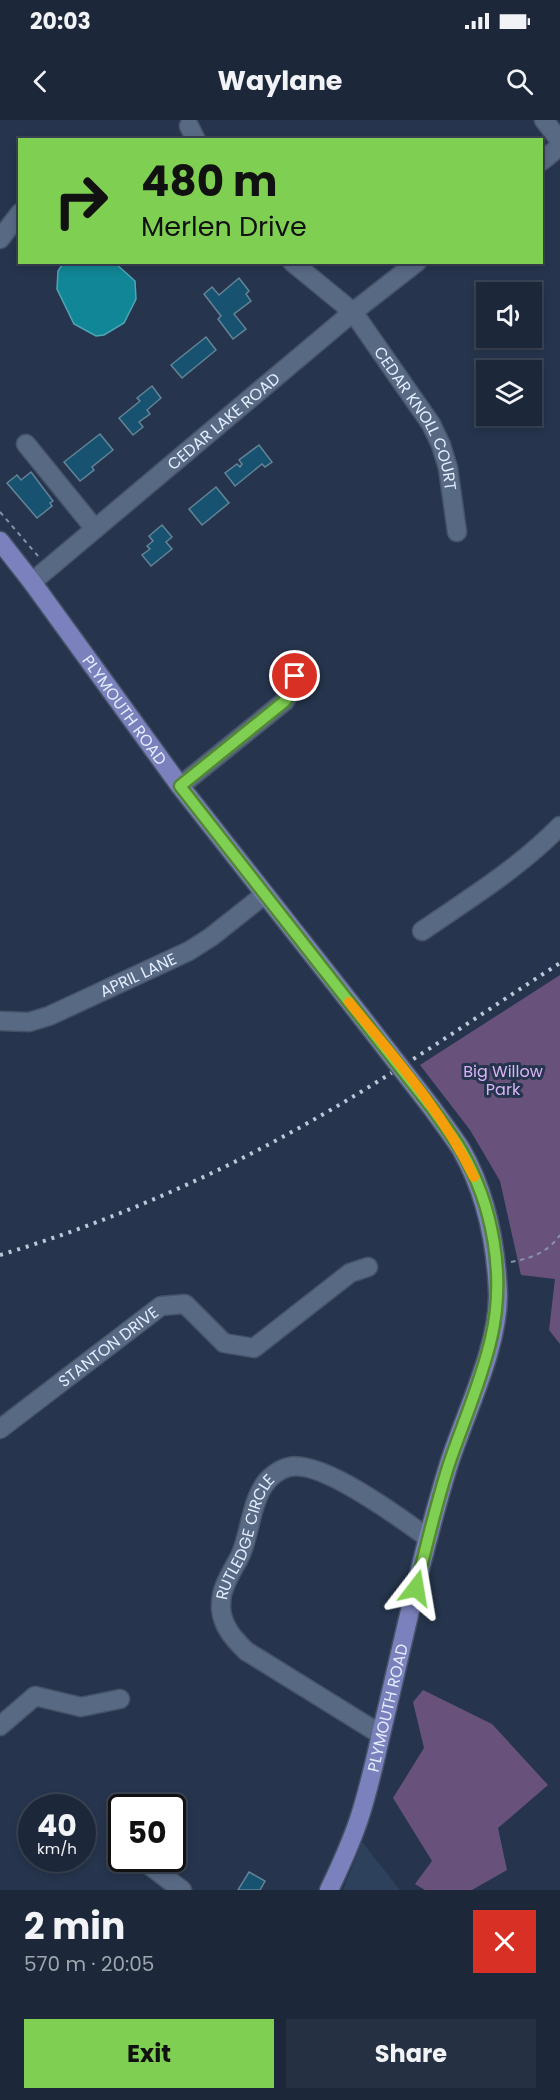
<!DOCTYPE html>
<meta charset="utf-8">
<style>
body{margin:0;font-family:Poppins,sans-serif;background:#253042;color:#f1f3f6;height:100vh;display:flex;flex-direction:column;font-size:22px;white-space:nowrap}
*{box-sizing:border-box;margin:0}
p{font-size:20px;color:#a0a6af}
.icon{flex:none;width:33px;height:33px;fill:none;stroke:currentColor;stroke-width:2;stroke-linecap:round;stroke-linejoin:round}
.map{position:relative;height:1770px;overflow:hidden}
.details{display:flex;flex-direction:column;background:#1c283a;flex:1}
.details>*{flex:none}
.top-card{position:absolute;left:18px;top:18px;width:525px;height:126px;border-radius:0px;box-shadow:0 3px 9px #0003,0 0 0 2px #3a4454;background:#7fd052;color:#111;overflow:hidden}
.controls{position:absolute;left:476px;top:162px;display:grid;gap:12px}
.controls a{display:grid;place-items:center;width:66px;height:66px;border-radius:0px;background:#1c283a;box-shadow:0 3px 9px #0003,0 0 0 2px #3a4454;font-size:30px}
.speed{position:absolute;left:18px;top:1674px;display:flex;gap:12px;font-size:30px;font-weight:700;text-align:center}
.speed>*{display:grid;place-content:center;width:78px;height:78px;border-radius:50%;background:#1c283a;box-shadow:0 3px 9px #0003,0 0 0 2px #3a4454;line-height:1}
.speed small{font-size:15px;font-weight:400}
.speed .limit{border:3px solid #111;border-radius:9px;background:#fff;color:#111}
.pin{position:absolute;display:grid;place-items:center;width:51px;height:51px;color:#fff;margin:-26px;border:3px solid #fff;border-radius:50%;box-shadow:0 2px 6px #0007}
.me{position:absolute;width:66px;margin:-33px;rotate:14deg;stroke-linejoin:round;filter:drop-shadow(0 0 4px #0008)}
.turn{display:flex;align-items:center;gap:21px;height:126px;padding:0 24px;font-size:27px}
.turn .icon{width:78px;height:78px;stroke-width:2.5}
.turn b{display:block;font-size:42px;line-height:51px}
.round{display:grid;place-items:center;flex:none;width:63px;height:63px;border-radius:0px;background:#253042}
.headline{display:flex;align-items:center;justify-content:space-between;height:102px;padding:0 24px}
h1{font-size:36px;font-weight:700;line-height:45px}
.button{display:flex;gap:12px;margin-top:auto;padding:12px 24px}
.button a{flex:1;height:69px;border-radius:0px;background:#7fd052;color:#111;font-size:24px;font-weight:700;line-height:69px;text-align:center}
.button a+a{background:#253042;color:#f1f3f6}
.status{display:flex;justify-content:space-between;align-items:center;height:42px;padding:0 30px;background:#1c283a;direction:ltr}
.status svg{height:16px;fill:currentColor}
header{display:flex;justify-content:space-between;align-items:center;height:78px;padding:0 24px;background:#1c283a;font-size:27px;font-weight:700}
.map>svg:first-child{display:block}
.built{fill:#2d405c}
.green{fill:#68527c}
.water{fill:#118696;stroke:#50a5b5;stroke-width:1.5}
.building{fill:#175370;stroke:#638396;stroke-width:1.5}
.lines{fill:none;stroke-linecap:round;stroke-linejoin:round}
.minor-casing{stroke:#455267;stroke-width:21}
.major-casing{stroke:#455267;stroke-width:21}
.path{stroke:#8591a5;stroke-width:2;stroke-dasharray:4.5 4.5;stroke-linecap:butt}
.minor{stroke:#586984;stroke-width:18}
.major{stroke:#7b81bc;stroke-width:18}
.rail{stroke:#bcc7d8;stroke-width:4;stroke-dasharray:3 6;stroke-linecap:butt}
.major-bridge-casing{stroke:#455267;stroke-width:21;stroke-linecap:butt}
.major-bridge{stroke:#7b81bc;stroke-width:18}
.route-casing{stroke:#538735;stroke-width:15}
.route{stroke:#7fd052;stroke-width:10}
.slow{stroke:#f59e0b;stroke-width:10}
.labels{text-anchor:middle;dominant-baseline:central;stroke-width:6;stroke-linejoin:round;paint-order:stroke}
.street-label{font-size:16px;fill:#e3edfd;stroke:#26354d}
.park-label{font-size:16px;fill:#d8b4f8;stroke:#26354d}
</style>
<div class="status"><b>20:03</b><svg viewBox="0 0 49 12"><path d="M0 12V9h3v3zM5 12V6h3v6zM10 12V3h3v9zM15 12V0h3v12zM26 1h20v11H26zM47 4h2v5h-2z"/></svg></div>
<header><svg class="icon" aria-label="back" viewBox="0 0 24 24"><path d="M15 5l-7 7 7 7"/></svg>Waylane<svg class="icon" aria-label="search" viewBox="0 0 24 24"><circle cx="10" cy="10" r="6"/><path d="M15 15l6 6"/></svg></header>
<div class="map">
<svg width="560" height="1770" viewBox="0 0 560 1770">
<rect width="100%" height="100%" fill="#26354d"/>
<!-- built -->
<polygon class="built" points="362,1722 400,1770 343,1770"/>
<!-- green -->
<g class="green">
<polygon points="560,855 560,1224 549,1210 555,1159 521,1155 500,1061 470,1010 420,945"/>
<polygon points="423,1570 492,1604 548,1665 498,1708 507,1750 472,1770 425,1770 415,1764 432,1741 393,1678 424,1628 413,1582"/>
</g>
<!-- water -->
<polygon class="water" points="64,142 115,143 135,161 136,179 124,203 104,215 96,216 74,204 57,169 58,151"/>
<!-- building -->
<g class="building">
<polygon points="239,158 249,171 246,174 251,181 234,194 246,209 233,219 218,199 221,196 204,174 212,167 219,175"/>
<polygon points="206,217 216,230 182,258 171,245"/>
<polygon points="152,266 161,278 147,290 150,294 139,302 143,307 133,315 119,298 140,281 137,278"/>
<polygon points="100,314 113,330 92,347 94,350 80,361 64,342"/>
<polygon points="259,325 272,342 265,347 262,344 235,366 225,353 237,344 240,347 242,344 239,340"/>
<polygon points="31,352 53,381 50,383 52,386 37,398 7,363 17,355 21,360"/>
<polygon points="216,367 229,383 202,405 189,389"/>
<polygon points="162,405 172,417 166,422 172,429 151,446 142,435 150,429 147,426 153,421 149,416"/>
<polygon points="249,1752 265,1761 260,1770 238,1770"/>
</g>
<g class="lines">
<!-- minor casing -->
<g class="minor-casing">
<g id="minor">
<polyline points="544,0 560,21"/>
<polyline points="189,6 196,20"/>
<polyline points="542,41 560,26"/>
<polyline points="0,119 20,93"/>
<path id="s1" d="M292,142L353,192L431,304L441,325L448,348L457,412"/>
<polyline points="26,324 95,409"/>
<path id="s2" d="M32,462L353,192L417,142"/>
<polyline points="180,666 285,581 292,569 295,556"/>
<path d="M422,811C470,778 519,748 560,706"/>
<path id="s3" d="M0,901L29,902L49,896L189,831L211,817L264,775"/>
<path id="s4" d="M0,1309L161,1186L185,1184L224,1223L254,1228L350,1153L368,1147"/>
<polyline points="0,1606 35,1576 81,1587 120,1579"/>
<path id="s5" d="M380,1614L246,1531C233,1518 223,1507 221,1489C221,1483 221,1476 223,1471C227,1457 235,1447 241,1434C250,1412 251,1385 264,1365C269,1357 280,1349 289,1347C321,1339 402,1399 428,1418"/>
<polyline points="149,1745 182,1770"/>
</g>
</g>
<!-- major casing -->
<g class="major-casing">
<g id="major">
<path id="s6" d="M0,421L32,462L180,666L360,895"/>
<path id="s7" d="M329,1770C340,1747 351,1723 359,1699C371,1663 378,1625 387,1589C406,1508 424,1426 448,1347C464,1295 499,1228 498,1173C496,1123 486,1073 461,1029C452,1015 442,1002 432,988"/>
</g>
</g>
<!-- path -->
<g class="path">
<polyline points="0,392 38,436"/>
<path d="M511,1142C532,1138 547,1133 560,1115"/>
</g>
<!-- minor -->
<use href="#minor" class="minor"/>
<!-- major -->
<use href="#major" class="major"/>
<!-- rail -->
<path class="rail" d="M0,1135C103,1104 204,1061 297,1009C388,959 473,899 560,843"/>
<!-- major-bridge casing -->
<g class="major-bridge-casing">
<polyline id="major-bridge" points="360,895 432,988"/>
</g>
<!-- major-bridge -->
<use href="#major-bridge" class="major-bridge"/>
</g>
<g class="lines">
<!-- route casing -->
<g class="route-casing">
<path id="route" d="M295,556L292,569L285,581L180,666L432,988C442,1002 452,1015 461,1030C493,1085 506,1156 491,1219C481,1262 463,1303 449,1344C436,1384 426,1427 416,1468"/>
</g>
<!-- route -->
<use href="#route" class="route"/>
<!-- slow -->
<path class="slow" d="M349,882C394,937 443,992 474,1057"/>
</g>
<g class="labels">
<!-- street labels -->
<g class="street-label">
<text stroke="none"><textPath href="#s1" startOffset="204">CEDAR KNOLL COURT</textPath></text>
<text stroke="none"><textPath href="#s2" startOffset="250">CEDAR LAKE ROAD</textPath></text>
<text stroke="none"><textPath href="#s6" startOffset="210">PLYMOUTH ROAD</textPath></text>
<text stroke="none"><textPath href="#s3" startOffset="148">APRIL LANE</textPath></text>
<text stroke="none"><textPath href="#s4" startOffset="136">STANTON DRIVE</textPath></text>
<text stroke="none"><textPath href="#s5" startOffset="284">RUTLEDGE CIRCLE</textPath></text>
<text stroke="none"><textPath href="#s7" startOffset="192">PLYMOUTH ROAD</textPath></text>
</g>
<!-- park labels -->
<g class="park-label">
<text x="503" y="951">Big Willow<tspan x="503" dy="18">Park</tspan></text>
</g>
</g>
</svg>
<div class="controls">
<a><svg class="icon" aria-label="sound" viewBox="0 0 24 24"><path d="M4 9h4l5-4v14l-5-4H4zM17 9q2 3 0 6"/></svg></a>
<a><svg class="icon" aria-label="layers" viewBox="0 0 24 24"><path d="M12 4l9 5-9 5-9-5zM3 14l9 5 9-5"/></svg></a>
</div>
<div class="speed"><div>40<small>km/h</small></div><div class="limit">50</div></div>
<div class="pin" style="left:295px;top:556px;background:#d93025"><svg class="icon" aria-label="arrive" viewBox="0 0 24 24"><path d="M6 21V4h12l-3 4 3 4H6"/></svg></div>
<svg class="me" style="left:416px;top:1468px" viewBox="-20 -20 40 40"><path d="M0-17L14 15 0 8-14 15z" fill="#7fd052" stroke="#fff" stroke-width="4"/></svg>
<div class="top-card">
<div class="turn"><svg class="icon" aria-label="right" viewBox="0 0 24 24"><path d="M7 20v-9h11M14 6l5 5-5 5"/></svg><div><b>480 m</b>Merlen Drive</div></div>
</div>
</div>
<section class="details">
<div class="headline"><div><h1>2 min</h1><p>570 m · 20:05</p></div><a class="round" style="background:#d93025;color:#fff"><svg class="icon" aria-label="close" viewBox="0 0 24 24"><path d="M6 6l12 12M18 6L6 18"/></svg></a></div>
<div class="button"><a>Exit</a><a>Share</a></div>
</section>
